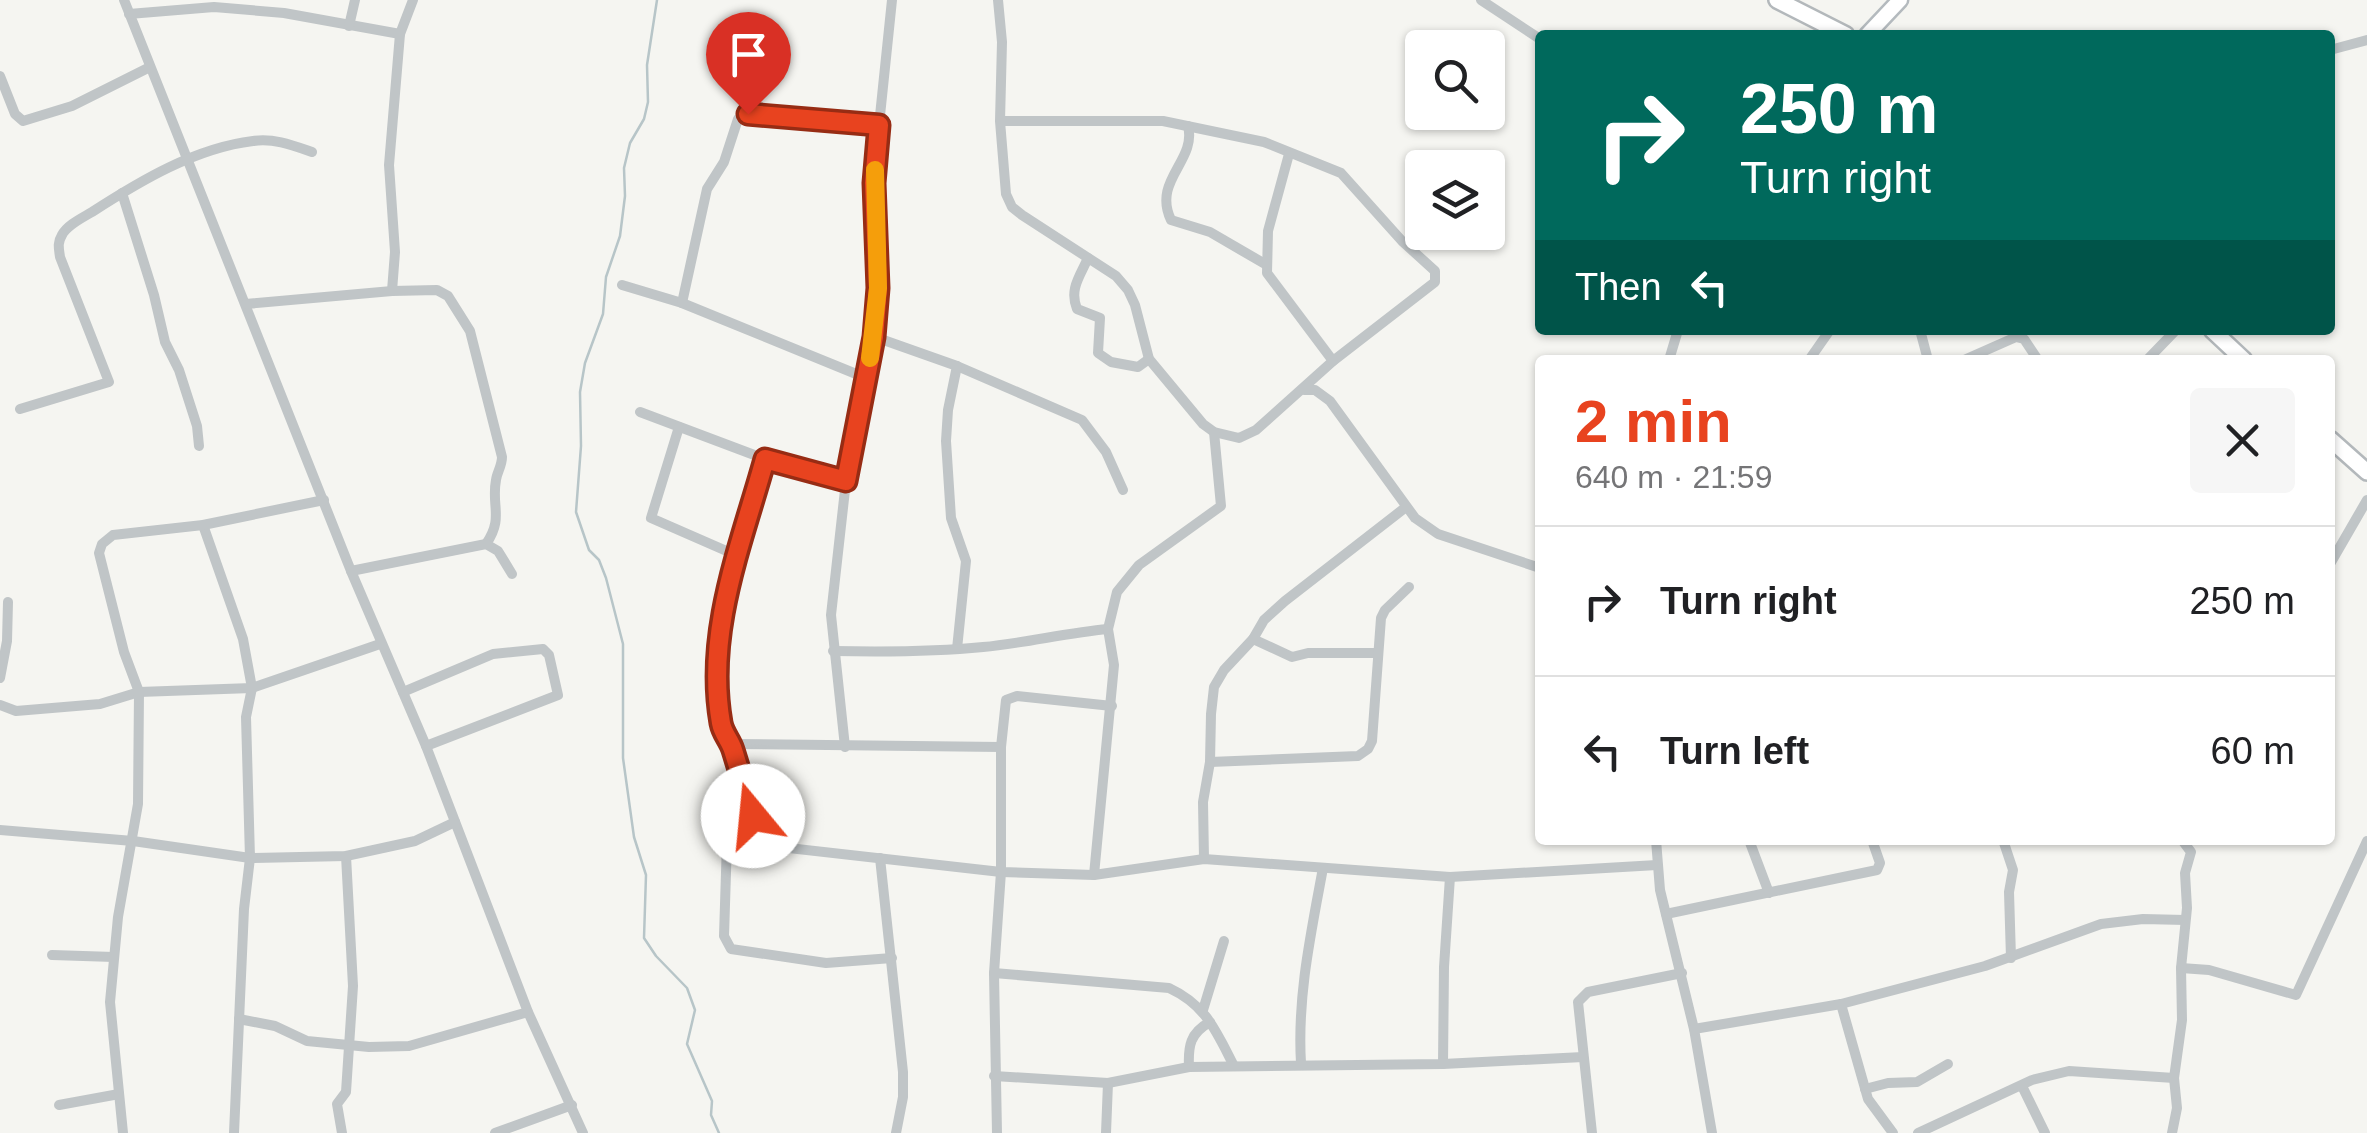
<!DOCTYPE html>
<meta charset="utf-8">
<style>
body{margin:0;font-family:Helvetica,sans-serif;background:#f6f6f6;color:#202124;height:100vh;display:flex;flex-direction:column;font-size:38px;white-space:nowrap}
*{box-sizing:border-box;margin:0}
p{font-size:32px;color:#757577}
.icon{flex:none;width:55px;height:55px;fill:none;stroke:currentColor;stroke-width:2;stroke-linecap:round;stroke-linejoin:round}
.map{position:relative;flex:1;overflow:hidden}
.side{position:absolute;left:1535px;top:355px;width:800px;height:490px;display:flex;flex-direction:column;background:#fff;border-radius:10px;box-shadow:0 2px 8px #0004}
.side>*{flex:none}
.top-card{position:absolute;left:1535px;top:30px;width:800px;height:305px;border-radius:10px;box-shadow:0 2px 8px #0004;background:#00695c;color:#fff;overflow:hidden}
.tools{position:absolute;left:1405px;top:30px;display:grid;gap:20px}
.tools a{display:grid;place-items:center;width:100px;height:100px;border-radius:10px;background:#fff;box-shadow:0 2px 8px #0004;font-size:50px}
.pin{position:absolute;display:grid;place-items:center;width:85px;height:85px;color:#fff;margin:-102px -42px;border-radius:50% 50% 50% 0;rotate:-45deg;box-shadow:0 0 10px #0007}
.pin .icon{rotate:45deg}
.me{position:absolute;width:110px;margin:-55px;rotate:343deg;stroke-linejoin:round;filter:drop-shadow(0 0 8px #0008)}
.turn{display:flex;align-items:center;gap:35px;height:210px;padding:0 40px;font-size:45px}
.turn .icon{width:130px;height:130px;stroke-width:2.5}
.turn b{display:block;font-size:70px;line-height:85px}
.then{display:flex;align-items:center;height:95px;padding:0 40px;background:#0003;gap:20px;font-size:38px}
.round{display:grid;place-items:center;flex:none;width:105px;height:105px;border-radius:10px;background:#f6f6f6}
.summary{display:flex;align-items:center;justify-content:space-between;height:170px;padding:0 40px}
h1{font-size:60px;font-weight:700;line-height:75px;color:#e8431f}
ul{padding:0;list-style:none}
li{display:flex;align-items:center;gap:30px;height:150px;padding:0 40px;border-top:2px solid #e0e0e0}
li div{flex:1}
li b{display:block;font-size:38px}
li em{font-style:normal}
.map>svg:first-child{display:block}
.lines{fill:none;stroke-linecap:round;stroke-linejoin:round}
.stream{stroke:#b7c5c8;stroke-width:2.5}
.secondary-casing{stroke:#b4babe;stroke-width:19}
.primary-casing{stroke:#b3b8bb;stroke-width:20}
.street{stroke:#c0c5c7;stroke-width:10}
.secondary{stroke:#fff;stroke-width:14}
.primary{stroke:#fff;stroke-width:15}
.route-casing{stroke:#972c14;stroke-width:25}
.route{stroke:#e8431f;stroke-width:18}
.slow{stroke:#f59e0b;stroke-width:18}
</style>
<div class="map">
<svg width="2367" height="1133" viewBox="0 0 2367 1133">
<rect width="100%" height="100%" fill="#f5f5f1"/>
<g class="lines">
<!-- stream -->
<polyline class="stream" points="657,0 647,65 648,102 644,119 630,143 624,168 625,196 620,236 606,277 603,314 585,363 580,392 581,446 576,512 589,550 599,560 606,578 623,644 623,758 634,837 646,875 644,938 656,956 687,988 695,1010 687,1044 712,1101 711,1115 719,1133"/>
<!-- secondary casing -->
<g class="secondary-casing">
<polyline id="secondary" points="1867,35 1900,0"/>
</g>
<!-- primary casing -->
<g class="primary-casing">
<g id="primary">
<polyline points="1777,0 1846,35"/>
<polyline points="2212,330 2244,360"/>
<polyline points="2330,439 2367,472"/>
</g>
</g>
<!-- street -->
<g class="street">
<polyline points="124,0 351,571 426,746 528,1012 583,1133"/>
<polyline points="998,0 1002,42 1000,121 1006,194 1012,207 1022,215 1116,276 1128,290 1135,305 1149,359 1203,424 1214,432 1239,438 1256,430 1333,361 1435,282 1435,271 1402,241 1341,173 1264,142 1163,121 1000,121"/>
<polyline points="1481,0 1540,39"/>
<polyline points="129,14 214,7 284,13 400,34"/>
<polyline points="349,26 355,0"/>
<polyline points="2330,50 2367,40"/>
<polyline points="0,76 15,114 23,121 72,106 150,67"/>
<path d="M1188,126C1197,161 1152,180 1171,220L1210,232L1265,264"/>
<polyline points="1289,154 1268,231 1267,273 1333,361"/>
<polyline points="122,193 154,295 165,342 179,370 197,426 199,446"/>
<path d="M1088,258C1080,276 1069,289 1077,309L1100,318L1098,353L1111,362L1138,367L1149,359"/>
<polyline points="622,285 682,303 866,378"/>
<polyline points="392,291 395,252 389,165 400,34 413,0"/>
<polyline points="682,303 707,189 724,162 738,119 748,114 879,125"/>
<path d="M246,304L392,291L437,290L448,296L470,331L502,457C502,466 497,472 496,480C491,506 504,518 486,544"/>
<polyline points="1920,330 1928,360"/>
<polyline points="875,337 957,366 1082,420 1106,452 1123,490"/>
<polyline points="1669,360 1678,330"/>
<polyline points="1809,360 1830,330"/>
<polyline points="1964,360 2016,337 2024,339 2038,360"/>
<polyline points="2147,360 2176,330"/>
<polyline points="957,366 948,410 946,441 951,518 966,561 957,649"/>
<polyline points="1304,390 1315,390 1330,401 1415,518 1438,534 1540,568"/>
<path d="M20,409L109,382L60,257C59,249 57,243 62,235C67,225 82,218 92,212C140,181 195,148 253,141C274,138 292,145 312,152"/>
<polyline points="640,412 765,459 846,481"/>
<polyline points="679,427 651,518 738,556"/>
<polyline points="203,525 243,639 252,688 246,717 250,858 244,909 234,1133"/>
<polyline points="2330,564 2367,500"/>
<polyline points="351,571 486,544 498,551 512,574"/>
<polyline points="1253,639 1292,657 1308,653 1377,653"/>
<path d="M833,651C883,652 933,652 983,647C1025,643 1066,633 1108,629"/>
<polyline points="0,678 7,641 8,602"/>
<polyline points="403,692 493,654 543,649 549,655 558,695 426,746"/>
<polyline points="0,705 16,711 100,704 139,692 252,688 380,644"/>
<polyline points="732,744 1001,747"/>
<polyline points="845,747 831,615 846,481 875,337 878,288 873,183 892,0"/>
<polyline points="1210,762 1358,756 1368,749 1372,741 1381,618 1385,610 1409,587"/>
<polyline points="0,830 133,841 250,858 346,856 415,841 455,822"/>
<polyline points="1656,840 1660,890 1694,1029 1712,1133"/>
<polyline points="1749,840 1769,893"/>
<polyline points="2003,840 2013,870 2009,892 2011,958"/>
<polyline points="762,844 732,744 722,729 717,657 723,606 765,459"/>
<polyline points="880,858 903,1072 903,1097 896,1133"/>
<polyline points="1204,859 1203,802 1210,762 1211,714 1214,687 1224,670 1253,639 1264,620 1285,601 1406,507"/>
<polyline points="1094,875 1114,665 1108,629 1117,592 1139,565 1221,506 1214,432"/>
<polyline points="1666,914 1877,870 1880,863 1872,840"/>
<polyline points="52,955 114,957"/>
<polyline points="892,958 826,963 731,949 724,936 727,841 1001,872 1094,875 1204,859 1450,877 1657,865"/>
<polyline points="2181,968 2209,970 2296,995 2367,841"/>
<path d="M994,973L1169,988C1206,1005 1216,1031 1234,1066"/>
<polyline points="1841,1004 1868,1099 1893,1133"/>
<polyline points="1203,1010 1224,941"/>
<polyline points="239,1019 275,1026 307,1041 369,1047 409,1046 528,1012"/>
<polyline points="1694,1029 1841,1004 1985,966 2101,924 2143,919 2185,920"/>
<path d="M1301,1063C1297,997 1311,933 1323,868"/>
<polyline points="1443,1064 1444,967 1450,877"/>
<path d="M1189,1067C1188,1046 1190,1033 1210,1022"/>
<polyline points="994,1076 1108,1083 1189,1067 1443,1064 1583,1057"/>
<polyline points="2022,1086 2045,1133"/>
<polyline points="1865,1089 1888,1083 1917,1082 1948,1064"/>
<polyline points="59,1105 119,1094"/>
<polyline points="123,1133 110,1002 118,917 138,804 139,692 124,652 99,553 102,544 113,535 203,525 324,500"/>
<polyline points="342,1133 337,1104 346,1092 353,986 346,856"/>
<polyline points="495,1133 572,1105"/>
<polyline points="997,1133 994,973 1001,872 1001,747 1006,700 1017,696 1112,706"/>
<polyline points="1106,1133 1108,1083"/>
<polyline points="1592,1133 1578,1002 1588,992 1682,973"/>
<polyline points="1918,1133 2032,1080 2069,1071 2174,1078"/>
<polyline points="2172,1133 2177,1108 2174,1078 2182,1020 2181,968 2187,908 2185,873 2191,852 2182,840"/>
</g>
<!-- secondary -->
<use href="#secondary" class="secondary"/>
<!-- primary -->
<use href="#primary" class="primary"/>
</g>
<g class="lines">
<!-- route casing -->
<g class="route-casing">
<path id="route" d="M748,114L879,125L874,183L878,288L874,337L846,481L765,459C741,545 705,632 721,723C723,734 730,740 733,750C740,772 746,794 753,816"/>
</g>
<!-- route -->
<use href="#route" class="route"/>
<!-- slow -->
<polyline class="slow" points="870,358 878,288 875,170"/>
</g>
</svg>
<div class="tools">
<a><svg class="icon" aria-label="search" viewBox="0 0 24 24"><circle cx="10" cy="10" r="6"/><path d="M15 15l6 6"/></svg></a>
<a><svg class="icon" aria-label="layers" viewBox="0 0 24 24"><path d="M12 4l9 5-9 5-9-5zM3 14l9 5 9-5"/></svg></a>
</div>
<div class="pin" style="left:748px;top:114px;background:#d93025"><svg class="icon" aria-label="arrive" viewBox="0 0 24 24"><path d="M6 21V4h12l-3 4 3 4H6"/></svg></div>
<svg class="me" style="left:753px;top:816px" viewBox="-20 -20 40 40"><circle r="19" fill="#fff"/><path d="M0-13L10 11 0 6-10 11z" fill="#e8431f"/></svg>
<div class="top-card">
<div class="turn"><svg class="icon" aria-label="right" viewBox="0 0 24 24"><path d="M7 20v-9h11M14 6l5 5-5 5"/></svg><div><b>250 m</b>Turn right</div></div>
<div class="then">Then<svg class="icon" aria-label="left" viewBox="0 0 24 24"><path d="M17 20v-9H6M10 6l-5 5 5 5"/></svg></div>
</div>
<section class="side">
<div class="summary"><div><h1>2 min</h1><p>640 m · 21:59</p></div><a class="round"><svg class="icon" aria-label="close" viewBox="0 0 24 24"><path d="M6 6l12 12M18 6L6 18"/></svg></a></div>
<ul>
<li><svg class="icon" aria-label="right" viewBox="0 0 24 24"><path d="M7 20v-9h11M14 6l5 5-5 5"/></svg><div><b>Turn right</b></div><em>250 m</em></li>
<li><svg class="icon" aria-label="left" viewBox="0 0 24 24"><path d="M17 20v-9H6M10 6l-5 5 5 5"/></svg><div><b>Turn left</b></div><em>60 m</em></li>
</ul>
</section>
</div>
